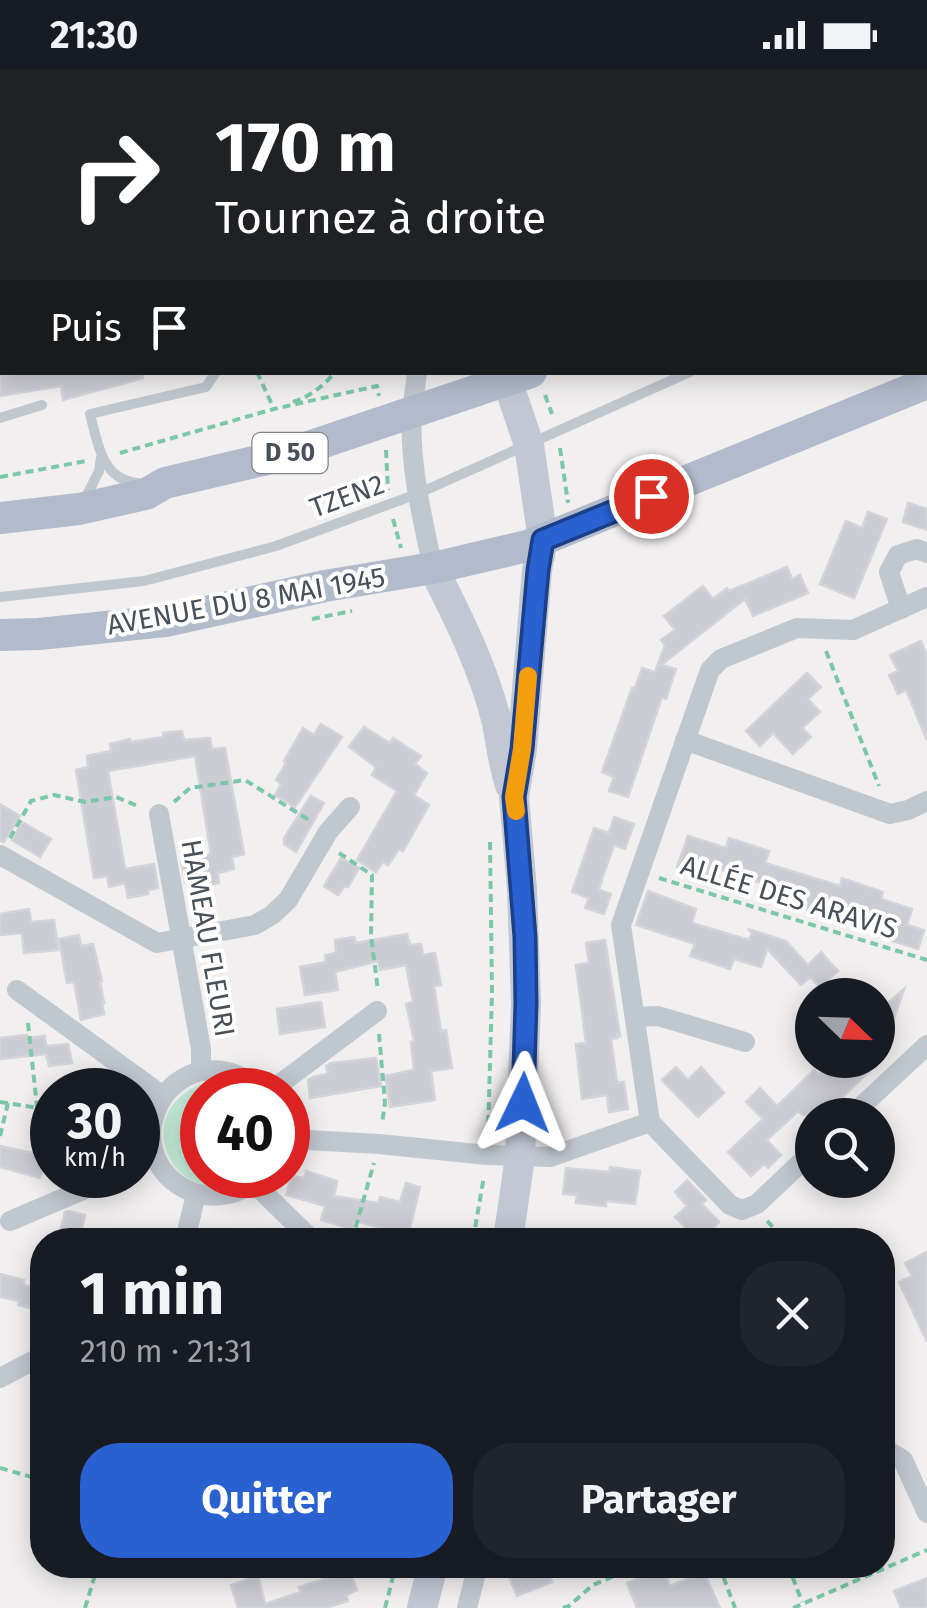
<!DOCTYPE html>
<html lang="fr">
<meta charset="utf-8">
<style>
body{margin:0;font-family:"Fira Sans",sans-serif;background:#20242c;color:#f1f3f6;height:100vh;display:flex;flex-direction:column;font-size:38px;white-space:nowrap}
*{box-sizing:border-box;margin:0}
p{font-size:32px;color:#9ea1a6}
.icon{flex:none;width:55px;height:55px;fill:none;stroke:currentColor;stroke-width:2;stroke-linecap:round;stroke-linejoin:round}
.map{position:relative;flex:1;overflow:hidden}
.panel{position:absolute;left:30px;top:1158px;width:865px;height:350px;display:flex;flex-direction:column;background:#171b24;border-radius:40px;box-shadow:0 5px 25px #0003}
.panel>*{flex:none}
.top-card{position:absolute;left:0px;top:0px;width:928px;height:305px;box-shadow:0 5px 25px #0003;background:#202124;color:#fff;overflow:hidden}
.needle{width:65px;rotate:113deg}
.fabs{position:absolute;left:795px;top:908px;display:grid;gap:20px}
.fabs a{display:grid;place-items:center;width:100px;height:100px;border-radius:50%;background:#171b24;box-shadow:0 5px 25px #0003;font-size:50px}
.speed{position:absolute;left:30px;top:998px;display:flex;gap:20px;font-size:50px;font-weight:700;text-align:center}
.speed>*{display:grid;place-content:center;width:130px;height:130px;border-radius:50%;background:#171b24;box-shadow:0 5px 25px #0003;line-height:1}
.speed small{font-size:25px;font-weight:400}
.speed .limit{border:15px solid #d22;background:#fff;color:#111}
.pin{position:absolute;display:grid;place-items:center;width:85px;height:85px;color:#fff;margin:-42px;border:5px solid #fff;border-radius:50%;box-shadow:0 2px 10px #0007}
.me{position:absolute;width:110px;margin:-55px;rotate:2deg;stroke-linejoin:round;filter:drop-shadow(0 0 8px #0008)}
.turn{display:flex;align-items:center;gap:35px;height:210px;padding:0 50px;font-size:45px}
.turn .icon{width:130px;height:130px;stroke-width:2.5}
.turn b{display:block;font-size:70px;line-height:85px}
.then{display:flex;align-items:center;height:95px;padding:0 50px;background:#0003;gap:20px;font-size:38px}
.round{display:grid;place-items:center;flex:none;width:105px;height:105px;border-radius:40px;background:#20242c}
.head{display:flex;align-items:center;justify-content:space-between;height:170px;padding:0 50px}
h1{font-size:60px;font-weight:700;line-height:75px}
.primary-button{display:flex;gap:20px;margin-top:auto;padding:20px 50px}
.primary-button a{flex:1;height:115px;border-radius:40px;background:#2961d1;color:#fff;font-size:40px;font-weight:700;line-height:115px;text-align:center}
.primary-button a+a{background:#20242c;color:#f1f3f6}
.status{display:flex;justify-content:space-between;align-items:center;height:70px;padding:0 50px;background:#171b24;direction:ltr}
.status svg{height:28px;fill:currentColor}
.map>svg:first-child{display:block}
.green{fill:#c1ebd6}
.building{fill:#cccdd3;stroke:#d3d4da;stroke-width:2.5}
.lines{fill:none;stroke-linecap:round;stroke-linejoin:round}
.path{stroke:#7cc6a9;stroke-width:4;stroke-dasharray:8 5;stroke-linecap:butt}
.lane{stroke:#c0c8cf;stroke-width:10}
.street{stroke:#c0c8cf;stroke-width:20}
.secondary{stroke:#c1c8d4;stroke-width:30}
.primary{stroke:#b1bbcb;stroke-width:32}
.route-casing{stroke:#1b3f88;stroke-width:25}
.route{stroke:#2961d1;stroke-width:18}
.slow{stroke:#f59e0b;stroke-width:18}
.labels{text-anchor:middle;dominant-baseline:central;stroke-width:8;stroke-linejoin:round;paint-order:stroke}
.shield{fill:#fff;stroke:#7f848c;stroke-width:2.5}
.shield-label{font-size:25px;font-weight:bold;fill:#48505a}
.street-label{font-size:28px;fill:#48505a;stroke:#fff}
</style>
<div class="status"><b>21:30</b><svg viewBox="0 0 49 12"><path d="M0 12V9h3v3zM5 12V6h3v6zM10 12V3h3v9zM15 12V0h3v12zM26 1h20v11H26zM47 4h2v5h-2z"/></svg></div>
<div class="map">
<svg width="927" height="1538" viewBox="0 0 927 1538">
<rect width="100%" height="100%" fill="#f1efef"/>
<!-- green -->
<path class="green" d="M209,1012H223L243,1020H202V1105H247C171,1149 124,1035 209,1012Z"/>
<!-- building -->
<g class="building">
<polygon points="0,302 142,302 143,308 63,330 61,316 0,326"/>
<polygon points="908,433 927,439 927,460 903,452"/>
<polygon points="868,442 887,449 854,528 820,514 846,451 862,458"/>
<polygon points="787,497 792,509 800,505 808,523 753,546 745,529 661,595 676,599 666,629 662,627 628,727 609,721 614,707 602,702 632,618 635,618 642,598 655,602 665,575 661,570 675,560 664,546 703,516 713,529 727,518 729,521"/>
<polygon points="921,571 927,586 927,670 906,620 898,624 889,605 898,601 890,585"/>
<polygon points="807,603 821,617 808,629 820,642 802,658 811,667 793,684 773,663 760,676 746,661"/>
<polygon points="321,654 342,667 295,737 275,725 281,714 276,710 286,693 284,691 303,658 314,665"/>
<polygon points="364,657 390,673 393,668 421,686 415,694 427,703 414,725 429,735 403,781 399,779 388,795 383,792 376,802 357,790 397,721 372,705 376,697 349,677"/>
<polygon points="182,661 184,670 210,668 212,679 225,678 244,784 232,787 234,799 218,803 219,813 199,817 198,809 185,812 181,790 211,784 195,686 108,701 125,799 154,794 158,818 148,820 148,824 128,828 125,813 109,817 107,806 94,808 76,700 88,697 87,686 111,681 110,674 130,669 131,672 163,667 163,663"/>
<polygon points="311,726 324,733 296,782 284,774 284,768"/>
<polygon points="0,734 20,746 4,772 0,771"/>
<polygon points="614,747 634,754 625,779 614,775 603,806 599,820 611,824 604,844 585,838 589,828 572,822 594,758 609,763"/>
<polygon points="22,752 51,769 40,787 12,770"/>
<polygon points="688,766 726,778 729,768 769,781 765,793 840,816 842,808 883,822 881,829 912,839 907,855 924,860 918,879 892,871 894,865 884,862 886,856 823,836 820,844 764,826 767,815 710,796 706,807 677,797"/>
<polygon points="341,788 359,798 348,817 345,816 338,825 324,816"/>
<polygon points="648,821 696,839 692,853 749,870 752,863 748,859 786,871 808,895 821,882 838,901 820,917 810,907 801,915 767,879 761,897 734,889 730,899 690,886 695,874 636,855"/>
<polygon points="29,839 31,852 54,850 58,880 24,883 22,863 0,865 0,844"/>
<polygon points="407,864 410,875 421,874 423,885 435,883 441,915 434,916 441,961 446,960 452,998 431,1001 435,1030 390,1037 385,1006 414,1000 411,972 414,971 406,934 413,932 406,895 380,900 378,891 335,902 338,920 305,925 300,897 326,892 325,885 336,883 335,870 354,867 356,873"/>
<polygon points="79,865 81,876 93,874 102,911 100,912 104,933 102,933 104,944 81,950 74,912 67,913 59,869"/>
<polygon points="605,870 620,966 617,964 618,968 611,969 617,1013 624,1012 628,1039 609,1042 607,1025 582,1029 576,974 586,973 576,895 589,893 586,873"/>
<polygon points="904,919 881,988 878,988 878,942"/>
<polygon points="321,932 325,957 280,964 277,939"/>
<polygon points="27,965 27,968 45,966 46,976 68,974 72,993 49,996 46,984 0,989 0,968"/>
<polygon points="376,988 381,1016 310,1028 308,1010 313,1007 328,1004 326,996 331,993"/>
<polygon points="834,990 881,990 824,1045 803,1045 798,1041 767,1070 781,1085 768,1098 764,1094 751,1106 728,1082 763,1049 746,1032 760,1018 777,1036 814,1000 819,1005"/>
<polygon points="676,997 688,1010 701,997 724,1023 698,1047 662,1010"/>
<polygon points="0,1076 46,1086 40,1108 0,1097"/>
<polygon points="610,1097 640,1101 635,1134 606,1131 606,1136 576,1133 577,1125 563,1124 566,1098 609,1102"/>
<polygon points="306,1101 337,1111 334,1126 378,1133 380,1127 400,1132 406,1113 420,1117 407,1170 390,1170 392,1160 354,1151 352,1159 321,1150 325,1136 286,1125 292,1106 304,1108"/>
<polygon points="687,1110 706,1130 702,1134 719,1152 701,1170 694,1162 692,1164 675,1147 687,1136 675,1122"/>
<polygon points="68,1141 85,1145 79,1170 58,1170 65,1142"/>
<polygon points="927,1182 927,1272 899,1212 912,1206 905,1193"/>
<polygon points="0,1204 24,1210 24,1215 42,1220 42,1235 40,1235 38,1240 18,1235 19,1231 0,1227"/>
<polygon points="504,1495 546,1495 552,1512 517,1526"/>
<polygon points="663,1499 670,1516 704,1502 720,1538 637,1538 627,1513"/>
<polygon points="350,1501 357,1520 346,1525 348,1531 326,1538 238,1538 231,1515 258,1506 265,1534 301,1522 299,1517"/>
<polygon points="927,1508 927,1538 901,1538 894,1521"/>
</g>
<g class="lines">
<!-- path -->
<g class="path">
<polyline points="97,0 99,2"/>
<polyline points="392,0 392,2"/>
<polyline points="627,2 629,0"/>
<polyline points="257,302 274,339"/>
<polyline points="545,325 552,344"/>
<path d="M293,332C310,326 323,317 335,302"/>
<polyline points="560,378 568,433"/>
<polyline points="386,380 388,420"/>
<polyline points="120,383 274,339 377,316 379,326"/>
<polyline points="0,407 86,391"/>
<polyline points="393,449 401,478"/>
<polyline points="312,549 352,541"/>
<polyline points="826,581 879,716"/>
<polyline points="174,732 190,718 245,710 312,752"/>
<polyline points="10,768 31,731 54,725 85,732 116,727 140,737"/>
<polyline points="339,783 372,805 371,866 378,920"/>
<polyline points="659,808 927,890"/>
<polyline points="28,953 37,1037"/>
<polyline points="379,964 385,1033 382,1054"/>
<polyline points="0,1032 52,1040"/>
<polyline points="0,1066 8,1033"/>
<polyline points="488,1066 492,922 490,771"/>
<polyline points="767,1151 774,1158 770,1170"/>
<polyline points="352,1170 374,1093"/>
<polyline points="473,1170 484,1106"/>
<polyline points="0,1398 42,1410"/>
<polyline points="719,1495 735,1538"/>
<polyline points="788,1495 802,1532"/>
<polyline points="85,1538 98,1495"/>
<polyline points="385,1538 396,1495"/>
<polyline points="563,1538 569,1536 593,1515 640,1495"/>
<polyline points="793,1538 927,1480"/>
</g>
<!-- lane -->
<g class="lane">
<polyline points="925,202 927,201"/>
<polyline points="0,348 42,335"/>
<path d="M139,413C102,411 98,374 90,344L206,317L216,302"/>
<polyline points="85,429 99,401 101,388"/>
<polyline points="0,527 144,511 276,476 417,424 690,302"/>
</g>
<!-- street -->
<g class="street">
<polyline points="256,0 257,2"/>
<polyline points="421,0 421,2"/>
<polyline points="583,0 583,2"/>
<polyline points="202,2 206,0"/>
<polyline points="772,2 780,0"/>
<polyline points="0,60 2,64"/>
<polyline points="0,138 2,136"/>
<path d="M417,302C416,315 413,329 412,342C409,394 422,447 433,498"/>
<polyline points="901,539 889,502 898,485 917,479 927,483"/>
<polyline points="685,670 890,744 908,740 927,731"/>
<polyline points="159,744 201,979 201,1001"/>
<polyline points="0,785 157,873 255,855 272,845 288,830 328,762 350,737"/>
<polyline points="17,920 163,1026"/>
<polyline points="635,947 658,946 745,972"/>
<path d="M260,1020C245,1005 224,998 203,1001C185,1004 169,1016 160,1032C124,1100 207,1158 262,1105"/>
<polyline points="272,1020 377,941"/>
<polyline points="852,1045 927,975"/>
<polyline points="288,1069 379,1074 487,1085 550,1087 650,1052"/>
<polyline points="812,1082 757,1134 742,1140 730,1135 650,1052 621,855 710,600 721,589 797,558 853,560 927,527"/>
<polyline points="251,1116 262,1121 312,1170"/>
<polyline points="10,1151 118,1105"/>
<polyline points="185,1170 196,1124"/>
<polyline points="0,1308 42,1286"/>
<polyline points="882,1377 903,1390 927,1443"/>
<polyline points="467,1538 478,1495"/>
</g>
<!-- secondary -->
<g class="secondary">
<polyline points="507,310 529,375 543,470 537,500 522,679 514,727 522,819 526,933 520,1087 508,1170"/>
<path d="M433,498C458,547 484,599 497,653C501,674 503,694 510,715"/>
<polyline points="422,1538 433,1495"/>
</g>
<!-- primary -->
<g class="primary">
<polyline points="925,143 927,143"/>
<polyline points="0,448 79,439 146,424 165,413 288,384 531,302"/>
<polyline points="0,565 39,564 165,551 325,516 433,498 527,476 927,313"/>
</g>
</g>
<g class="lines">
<!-- route casing -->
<g class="route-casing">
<polyline id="route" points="523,1033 526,933 525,867 514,727 522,679 538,500 543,470 651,426"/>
</g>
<!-- route -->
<use href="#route" class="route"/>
<!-- slow -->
<polyline class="slow" points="516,741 514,727 522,679 528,606"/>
</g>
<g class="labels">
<!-- shield labels -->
<rect class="shield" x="252.5" y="363" width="75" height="40" rx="8"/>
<g class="shield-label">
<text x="290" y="383">D 50</text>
</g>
<!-- street labels -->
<g class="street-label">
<text transform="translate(347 426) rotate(-20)">TZEN2</text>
<text transform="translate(246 531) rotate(-10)">AVENUE DU 8 MAI 1945</text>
<text transform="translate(789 827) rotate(17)">ALLÉE DES ARAVIS</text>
<text transform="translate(208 868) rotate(80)">HAMEAU FLEURI</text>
</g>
</g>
</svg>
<div class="fabs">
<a><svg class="needle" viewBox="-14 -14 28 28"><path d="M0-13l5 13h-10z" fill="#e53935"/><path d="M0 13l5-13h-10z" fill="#9ea1a6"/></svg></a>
<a><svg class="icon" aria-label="search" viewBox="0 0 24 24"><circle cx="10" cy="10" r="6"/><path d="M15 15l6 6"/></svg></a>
</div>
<div class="speed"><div>30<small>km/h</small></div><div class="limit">40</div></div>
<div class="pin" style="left:651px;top:426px;background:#d93025"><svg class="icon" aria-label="arrive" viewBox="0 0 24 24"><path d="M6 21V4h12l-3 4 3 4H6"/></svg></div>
<svg class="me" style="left:523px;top:1033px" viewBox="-20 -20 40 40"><path d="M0-17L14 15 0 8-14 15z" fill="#2961d1" stroke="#fff" stroke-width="4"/></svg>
<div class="top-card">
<div class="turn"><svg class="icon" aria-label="right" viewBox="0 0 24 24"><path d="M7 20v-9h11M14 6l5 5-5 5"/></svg><div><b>170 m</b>Tournez à droite</div></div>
<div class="then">Puis<svg class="icon" aria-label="arrive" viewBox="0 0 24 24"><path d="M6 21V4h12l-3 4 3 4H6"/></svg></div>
</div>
<section class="panel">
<div class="head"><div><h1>1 min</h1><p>210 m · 21:31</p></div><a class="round"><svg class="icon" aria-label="close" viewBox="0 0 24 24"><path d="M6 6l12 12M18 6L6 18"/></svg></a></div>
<div class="primary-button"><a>Quitter</a><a>Partager</a></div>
</section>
</div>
